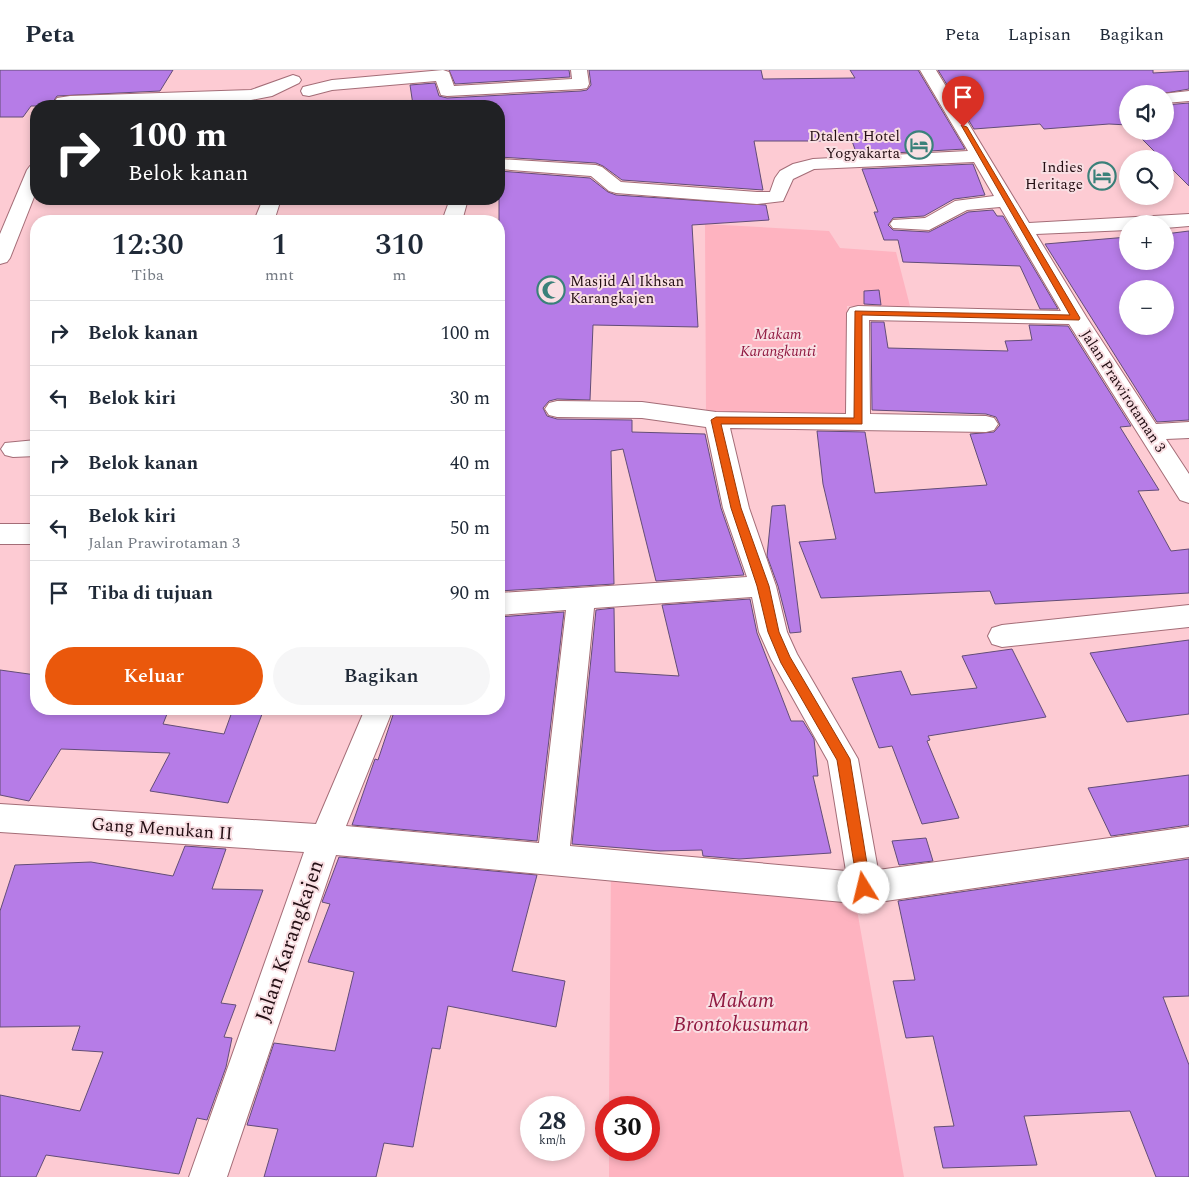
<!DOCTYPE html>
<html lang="id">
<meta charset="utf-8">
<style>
body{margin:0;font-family:Spectral,serif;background:#f6f6f7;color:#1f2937;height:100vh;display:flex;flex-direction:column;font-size:19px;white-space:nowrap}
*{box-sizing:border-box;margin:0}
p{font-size:16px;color:#747a83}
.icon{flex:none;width:28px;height:28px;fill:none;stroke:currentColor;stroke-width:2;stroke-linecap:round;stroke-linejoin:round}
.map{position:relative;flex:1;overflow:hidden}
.sheet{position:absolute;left:30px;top:145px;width:475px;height:500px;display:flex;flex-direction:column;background:#fff;border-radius:20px;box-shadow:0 2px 8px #0003}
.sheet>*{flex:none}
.guide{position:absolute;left:30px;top:30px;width:475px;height:105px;border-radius:20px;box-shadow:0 2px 8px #0003;background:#202124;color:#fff;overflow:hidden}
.buttons{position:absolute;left:1119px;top:15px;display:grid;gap:10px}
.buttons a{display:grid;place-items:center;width:55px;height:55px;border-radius:50%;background:#fff;box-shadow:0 2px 8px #0003;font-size:25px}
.speed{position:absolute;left:520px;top:1026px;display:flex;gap:10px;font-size:25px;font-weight:700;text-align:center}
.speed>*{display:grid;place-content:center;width:65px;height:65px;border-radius:50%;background:#fff;box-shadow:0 2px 8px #0003;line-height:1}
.speed small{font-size:12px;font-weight:400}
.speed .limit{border:8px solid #d22;background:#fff;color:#111}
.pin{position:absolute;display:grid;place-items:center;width:42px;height:42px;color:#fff;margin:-51px -21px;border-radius:50% 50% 50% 0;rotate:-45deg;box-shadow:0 0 5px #0007}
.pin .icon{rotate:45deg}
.me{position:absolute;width:55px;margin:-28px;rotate:351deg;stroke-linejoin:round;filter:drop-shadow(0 0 4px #0008)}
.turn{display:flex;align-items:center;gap:18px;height:105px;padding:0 15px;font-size:22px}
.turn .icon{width:65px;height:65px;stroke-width:2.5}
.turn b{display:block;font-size:35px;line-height:42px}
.eta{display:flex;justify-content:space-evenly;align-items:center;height:85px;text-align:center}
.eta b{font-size:30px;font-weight:600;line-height:35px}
.button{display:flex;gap:10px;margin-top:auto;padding:10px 15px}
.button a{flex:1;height:58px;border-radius:30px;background:#ea580c;color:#fff;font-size:20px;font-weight:600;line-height:58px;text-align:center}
.button a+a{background:#f6f6f7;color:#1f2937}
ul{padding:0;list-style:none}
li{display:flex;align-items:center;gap:15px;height:65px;padding:0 15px;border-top:1px solid #e0e1e3}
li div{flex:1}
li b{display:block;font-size:19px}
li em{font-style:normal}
header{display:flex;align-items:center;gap:30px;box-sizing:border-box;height:70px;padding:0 25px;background:#fff;border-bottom:1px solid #e0e1e3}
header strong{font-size:24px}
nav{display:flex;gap:28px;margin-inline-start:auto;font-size:18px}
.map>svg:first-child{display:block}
.green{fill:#feb3c0}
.building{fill:#b67ce7;stroke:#634d77;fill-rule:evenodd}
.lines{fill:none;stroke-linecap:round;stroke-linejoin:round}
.minor-casing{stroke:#a46d77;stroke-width:2}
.minor{fill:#fff;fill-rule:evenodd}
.route{fill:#ea580c;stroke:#983908}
.labels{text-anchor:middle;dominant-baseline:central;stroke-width:4;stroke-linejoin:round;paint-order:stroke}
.far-poi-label{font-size:15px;fill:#230e13;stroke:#f9dfe3;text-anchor:end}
.far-park-label{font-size:15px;font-style:italic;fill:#911b42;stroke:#f9dfe3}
.far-street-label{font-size:15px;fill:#230e13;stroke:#f9dfe3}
.street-label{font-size:18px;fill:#230e13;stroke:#f9dfe3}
.near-street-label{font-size:21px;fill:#230e13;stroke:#f9dfe3}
.near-park-label{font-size:21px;font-style:italic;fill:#911b42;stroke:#f9dfe3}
</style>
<header>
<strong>Peta</strong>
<nav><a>Peta</a><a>Lapisan</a><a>Bagikan</a></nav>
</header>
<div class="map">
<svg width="1189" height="1107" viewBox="0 0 1189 1107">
<rect width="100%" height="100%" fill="#fdcbd3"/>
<!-- green -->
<g class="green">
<polygon points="705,154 829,161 840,178 896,182 910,236 847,236 858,348 706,344"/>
<polygon points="611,795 853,817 904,1107 609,1107 609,1080 649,1080 649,1038 609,1037"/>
</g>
<!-- building -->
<g class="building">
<polygon points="0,0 173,0 160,21 57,26 50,36 31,36 23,47 0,47"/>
<polygon points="449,0 569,0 570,7 455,14"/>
<polygon points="589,0 761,0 763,9 855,8 850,0 918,0 965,79 857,85 852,71 754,71 763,120 622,110 603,96 596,93 499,87 499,36 413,35 410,15 435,13 439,26 447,28 581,21 587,20 591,15"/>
<polygon points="938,0 1153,0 1153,3 1189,1 1189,19 1160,24 1128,24 1128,55 1109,54 1044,59 1040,54 974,59"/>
<polygon points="1189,33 1189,116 1165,92 1165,89 1162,89 1134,61 1165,61 1165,35"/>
<polygon points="973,94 985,125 954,129 924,146 893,148 888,155 893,160 929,162 968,142 993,140 997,146 1003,146 1058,239 1040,239 1020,196 903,192 898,170 884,170 874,142 878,142 862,99"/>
<polygon points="499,101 590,108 608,122 616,125 766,135 769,150 692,155 698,257 593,255 590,330 557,329 549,331 543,338 547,346 557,349 632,350 632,362 705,364 721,438 744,505 656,511 623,379 611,381 614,514 499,521"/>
<path d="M1189,161V350L1157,352L1045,174L1128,167V191H1165V164ZM1128,219H1165V256H1128Z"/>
<polygon points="879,220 881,235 864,234 864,221"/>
<polygon points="871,252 884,252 888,278 1008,281 1005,271 1032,270 1029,255 1068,256 1131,356 1120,357 1159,420 1138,421 1171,481 1189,479 1189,523 995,534 990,521 821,528 799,472 836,469 823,414 817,361 865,362 875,423 987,415 970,364 994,362 1000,355 996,347 986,344 872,340"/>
<polygon points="785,435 801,562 790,563 778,516 767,486 772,436"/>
<polygon points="750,529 757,563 791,651 803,651 814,669 818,706 813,706 831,783 739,789 703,786 702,780 660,781 572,774 596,540 614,538 615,602 679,606 662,535"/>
<polygon points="564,542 537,771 352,755 375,689 378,690 395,639 499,639 499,547"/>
<polygon points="1189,570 1189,644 1127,652 1090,583"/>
<polygon points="1012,579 1046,647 928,666 930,670 927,671 959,748 922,754 892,676 879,678 852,608 901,601 911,625 977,618 962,586"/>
<polygon points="0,600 36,605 36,639 169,639 163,654 224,664 233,639 264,639 228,733 150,721 170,683 61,679 29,731 0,725"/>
<polygon points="1189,705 1189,755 1111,766 1088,718"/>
<polygon points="926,768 933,791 899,795 892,771"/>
<polygon points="185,776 226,779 212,819 263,820 221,933 236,935 224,967 232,968 226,997 207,1050 197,1048 179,1104 46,1085 36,1107 0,1107 0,1025 80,1041 103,982 72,980 80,956 0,957 0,841 15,795 91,792 173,806"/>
<polygon points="339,787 537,805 512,901 565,911 556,957 448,936 440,979 432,978 413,1077 384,1073 376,1107 264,1107 278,1059 247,1055 274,973 335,981 354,902 308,892 330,834 322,832"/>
<polygon points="1189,789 1189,926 1163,927 1189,995 1189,1107 1156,1107 1130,1041 1024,1046 1037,1095 943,1098 934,1057 954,1056 933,966 906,968 893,911 915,910 898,831"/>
</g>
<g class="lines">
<!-- minor casing -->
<g class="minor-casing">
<g id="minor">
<polygon points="443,0 449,2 454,16 572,9 571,0 587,0 589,14 587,18 581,19 447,26 441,25 436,11 332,20 309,26 303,25 301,21 303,17 332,10"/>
<path d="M920,0H936L1029,153L1189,144V156L1165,158V154H1128V160L1036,164L1087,248L1156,354L1189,352V368L1166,369L1189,404V433L1180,430L1069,254L869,250L870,344L986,346L994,348L998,354L994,360L986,362L730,358L749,438L776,516L787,562L797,584L858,689L878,800L1189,757V787L865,834L336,785L227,1107H189L304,782L0,762V734L316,754L365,639H393L346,756L539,773L566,540L499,545V523L747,507L723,438L706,357L642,348L557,347L549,345L545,339L549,333L557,331L642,332L716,342L846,344L847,243L850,238L858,236L1061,241L1000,137L967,140L929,160L893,158L890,154L893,150L925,148L955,131L994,126L974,92L814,99L793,109L783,131L757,134L616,123L609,121L591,106L499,99V89L596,95L602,97L621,112L757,122H770L775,108L780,101L793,94L813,89L968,81ZM752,527L759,562L771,589L828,691L846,801L570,776L594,538Z"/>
<polygon points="293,5 299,7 301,10 299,13 272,26 251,30 52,36 57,28 70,26 251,20"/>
<polygon points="1189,21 1189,31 1165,33 1165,24 1162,24"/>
<polygon points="36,95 36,122 10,188 7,192 0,194 0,164 27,100 30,96"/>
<polygon points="263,129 281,129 274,151 254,151"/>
<polygon points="450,129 468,129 462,151 442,151"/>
<polygon points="36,370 36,386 13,387 5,385 1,379 5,373"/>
<rect x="0" y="454" width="36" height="20"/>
<polygon points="1189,535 1189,557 1002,577 992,574 988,566 992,558 1002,555"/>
</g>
</g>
<!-- minor -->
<use href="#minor" class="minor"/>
</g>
<!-- route -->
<polygon class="route" points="961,55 967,57 1080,248 1079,250 862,245 862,354 721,354 741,438 769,516 779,562 790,587 850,689 871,818 869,823 864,825 860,823 858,818 837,690 781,593 768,562 757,516 731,438 711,350 716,347 854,348 855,241 1070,245"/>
<!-- icons -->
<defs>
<g id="hotel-ring" transform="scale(1.4375)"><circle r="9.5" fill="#f9dfe3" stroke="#3a817a" stroke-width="1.5"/><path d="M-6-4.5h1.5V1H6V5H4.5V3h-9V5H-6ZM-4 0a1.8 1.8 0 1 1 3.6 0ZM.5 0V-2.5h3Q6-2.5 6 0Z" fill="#3a817a"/></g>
<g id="mosque-ring" transform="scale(1.4375)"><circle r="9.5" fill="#f9dfe3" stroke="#3a817a" stroke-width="1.5"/><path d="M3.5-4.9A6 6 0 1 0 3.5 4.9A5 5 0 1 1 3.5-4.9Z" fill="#3a817a"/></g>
</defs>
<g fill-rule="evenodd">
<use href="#hotel-ring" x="919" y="75"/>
<use href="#hotel-ring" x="1102" y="106"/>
<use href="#mosque-ring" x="551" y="220"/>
</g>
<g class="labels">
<!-- far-poi labels -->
<g class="far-poi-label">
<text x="900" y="66">Dtalent Hotel<tspan x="900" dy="17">Yogyakarta</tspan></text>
<text x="1083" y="97">Indies<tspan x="1083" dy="17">Heritage</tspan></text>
<text x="570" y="211" text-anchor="start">Masjid Al Ikhsan<tspan x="570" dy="17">Karangkajen</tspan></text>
</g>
<!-- far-park labels -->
<g class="far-park-label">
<text x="778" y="264">Makam<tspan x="778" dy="17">Karangkunti</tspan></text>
</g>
<!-- far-street labels -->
<g class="far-street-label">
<text transform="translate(1123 321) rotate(57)">Jalan Prawirotaman 3</text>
</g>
<!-- street labels -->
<g class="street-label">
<text transform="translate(162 759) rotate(4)">Gang Menukan II</text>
</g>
<!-- near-street labels -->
<g class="near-street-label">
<text transform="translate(290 871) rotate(-71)">Jalan Karangkajen</text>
</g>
<!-- near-park labels -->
<g class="near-park-label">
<text x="741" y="931">Makam<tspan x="741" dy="24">Brontokusuman</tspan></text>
</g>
</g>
</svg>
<div class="buttons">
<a><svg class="icon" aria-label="sound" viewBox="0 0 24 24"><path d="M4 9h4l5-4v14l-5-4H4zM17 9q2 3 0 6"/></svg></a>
<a><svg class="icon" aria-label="search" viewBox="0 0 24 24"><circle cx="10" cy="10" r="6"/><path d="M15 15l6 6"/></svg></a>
<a>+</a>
<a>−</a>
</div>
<div class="speed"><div>28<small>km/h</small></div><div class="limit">30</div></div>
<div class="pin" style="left:963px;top:57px;background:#d93025"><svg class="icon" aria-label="arrive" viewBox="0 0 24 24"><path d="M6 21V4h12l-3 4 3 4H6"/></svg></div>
<svg class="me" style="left:864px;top:818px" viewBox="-20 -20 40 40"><circle r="19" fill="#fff"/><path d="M0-13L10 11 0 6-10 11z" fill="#ea580c"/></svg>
<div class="guide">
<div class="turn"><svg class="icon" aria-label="right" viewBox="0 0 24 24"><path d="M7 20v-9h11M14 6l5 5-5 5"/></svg><div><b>100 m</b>Belok kanan</div></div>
</div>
<section class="sheet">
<div class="eta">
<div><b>12:30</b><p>Tiba</p></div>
<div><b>1</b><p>mnt</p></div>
<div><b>310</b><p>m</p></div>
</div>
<ul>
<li><svg class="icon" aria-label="right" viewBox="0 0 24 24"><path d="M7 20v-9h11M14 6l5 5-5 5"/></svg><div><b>Belok kanan</b></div><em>100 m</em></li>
<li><svg class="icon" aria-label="left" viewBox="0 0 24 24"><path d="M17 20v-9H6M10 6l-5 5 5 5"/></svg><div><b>Belok kiri</b></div><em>30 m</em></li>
<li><svg class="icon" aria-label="right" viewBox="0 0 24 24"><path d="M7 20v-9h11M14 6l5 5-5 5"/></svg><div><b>Belok kanan</b></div><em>40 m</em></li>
<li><svg class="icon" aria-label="left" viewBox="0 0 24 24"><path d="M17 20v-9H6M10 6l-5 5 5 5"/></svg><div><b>Belok kiri</b><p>Jalan Prawirotaman 3</p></div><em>50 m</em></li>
<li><svg class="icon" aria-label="arrive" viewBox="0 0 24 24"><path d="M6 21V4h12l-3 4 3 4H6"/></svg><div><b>Tiba di tujuan</b></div><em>90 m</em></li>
</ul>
<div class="button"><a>Keluar</a><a>Bagikan</a></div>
</section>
</div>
